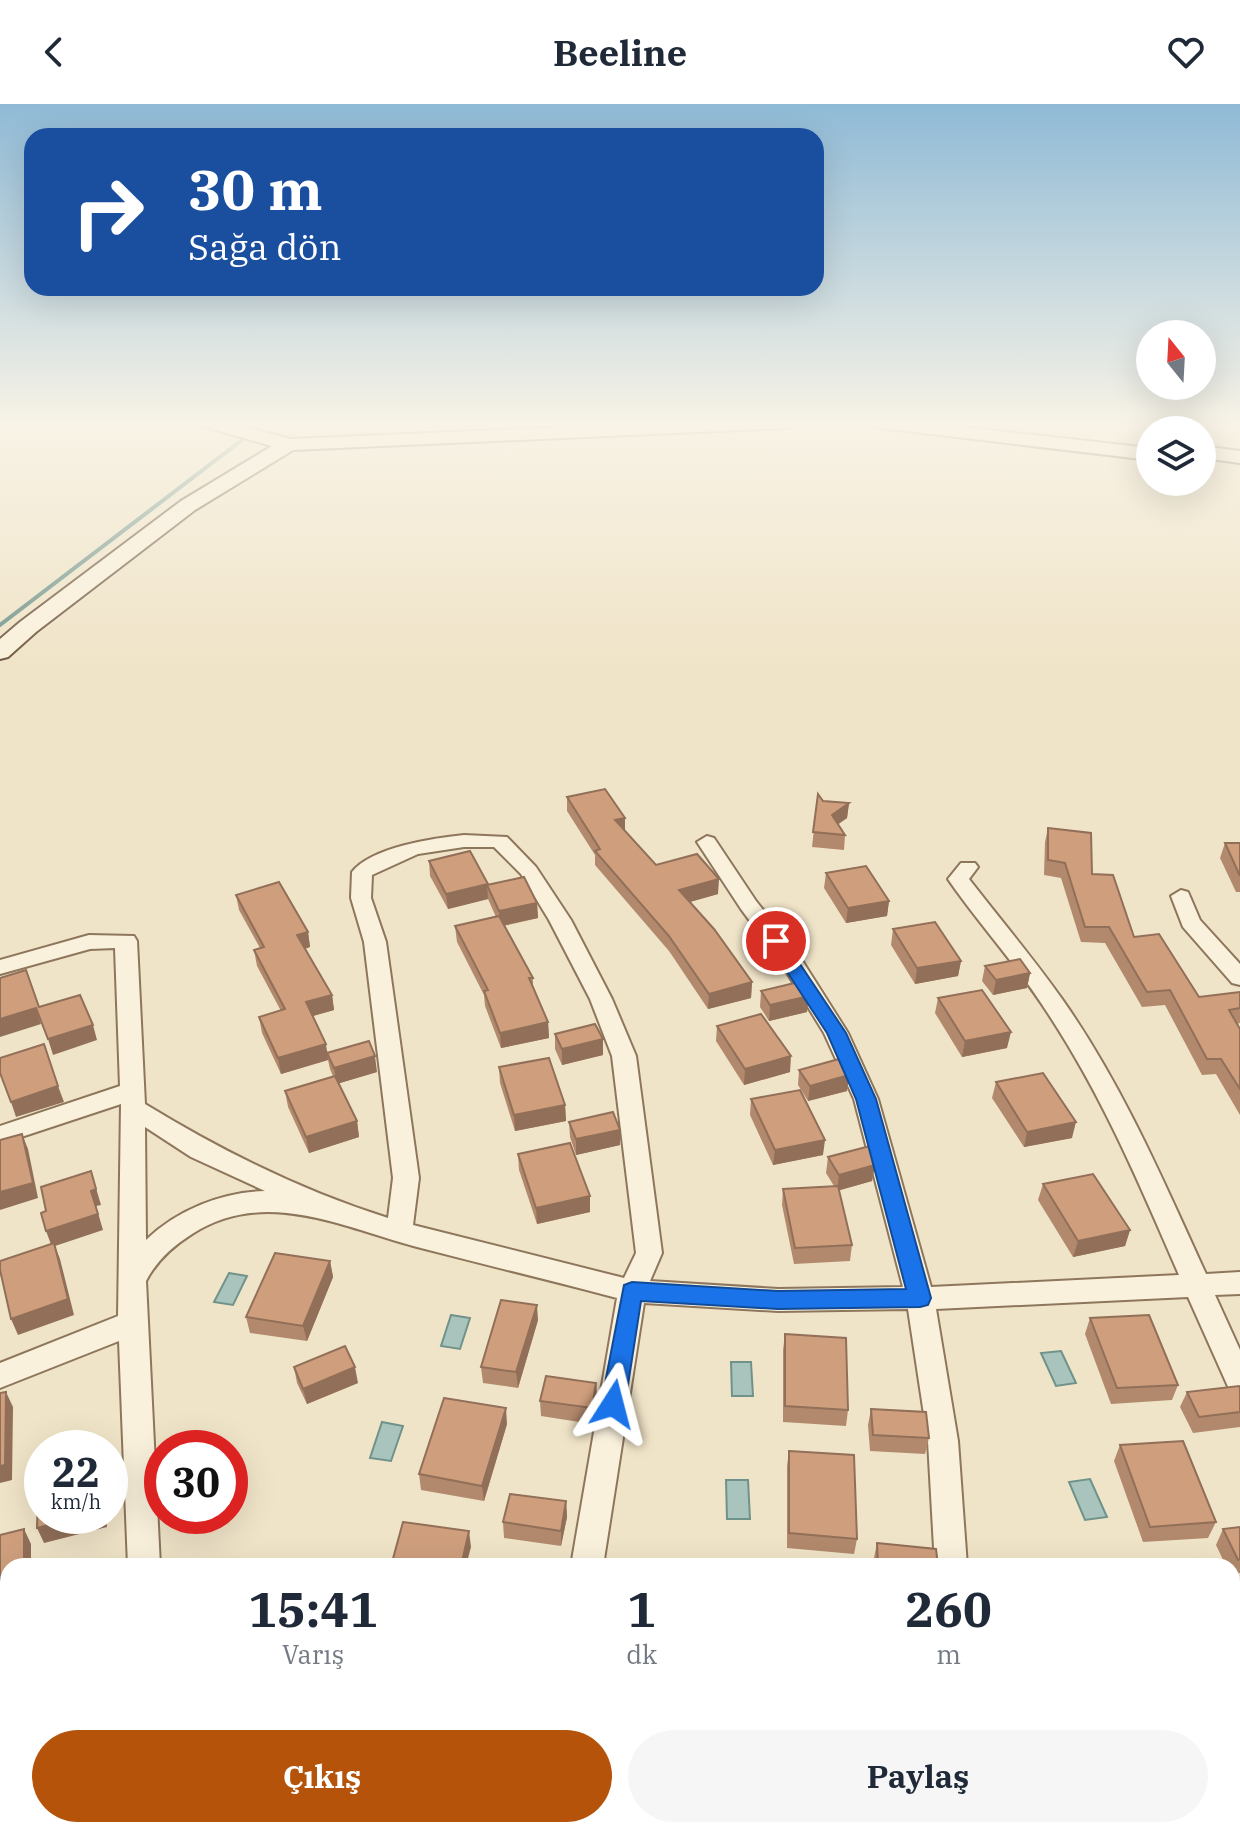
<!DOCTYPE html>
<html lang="tr">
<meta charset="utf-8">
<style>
body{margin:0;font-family:"IBM Plex Serif",serif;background:#f6f6f7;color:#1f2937;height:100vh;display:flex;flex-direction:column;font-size:30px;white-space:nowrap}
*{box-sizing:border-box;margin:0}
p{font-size:26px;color:#747a83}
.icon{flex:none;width:44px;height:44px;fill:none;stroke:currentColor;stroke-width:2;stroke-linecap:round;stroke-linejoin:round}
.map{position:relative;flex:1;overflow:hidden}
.sheet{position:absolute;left:0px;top:1454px;width:1240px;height:280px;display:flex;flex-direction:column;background:#fff;border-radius:24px 24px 0 0;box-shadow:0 8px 32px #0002}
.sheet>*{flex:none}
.banner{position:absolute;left:24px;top:24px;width:800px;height:168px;border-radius:24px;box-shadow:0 8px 32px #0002;background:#1a4fa0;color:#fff;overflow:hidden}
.needle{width:52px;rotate:342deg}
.fabs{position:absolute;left:1136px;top:216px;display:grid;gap:16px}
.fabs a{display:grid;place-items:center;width:80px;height:80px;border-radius:50%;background:#fff;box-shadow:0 8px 32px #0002;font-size:40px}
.speed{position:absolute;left:24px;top:1326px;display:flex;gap:16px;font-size:40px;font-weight:700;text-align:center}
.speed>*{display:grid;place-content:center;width:104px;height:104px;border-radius:50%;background:#fff;box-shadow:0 8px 32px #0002;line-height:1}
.speed small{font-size:20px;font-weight:400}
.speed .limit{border:12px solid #d22;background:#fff;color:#111}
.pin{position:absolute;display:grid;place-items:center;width:68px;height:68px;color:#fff;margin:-34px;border:4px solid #fff;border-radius:50%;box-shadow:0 2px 8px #0007}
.me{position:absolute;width:88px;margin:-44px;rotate:9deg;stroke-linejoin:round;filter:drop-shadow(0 0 6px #0008)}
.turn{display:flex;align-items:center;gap:28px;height:168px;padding:0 32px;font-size:36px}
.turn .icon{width:104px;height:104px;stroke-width:2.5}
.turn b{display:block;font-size:56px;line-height:68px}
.eta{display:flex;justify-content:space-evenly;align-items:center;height:136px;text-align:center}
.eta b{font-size:48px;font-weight:700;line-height:56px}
.cta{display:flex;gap:16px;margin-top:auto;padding:16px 32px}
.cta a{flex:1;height:92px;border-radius:48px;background:#b45309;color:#fff;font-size:32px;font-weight:700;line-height:92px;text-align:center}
.cta a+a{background:#f6f6f7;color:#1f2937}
header{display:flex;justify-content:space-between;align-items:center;height:104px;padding:0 32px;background:#fff;font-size:36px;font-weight:700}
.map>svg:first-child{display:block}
.water{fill:#a9c4bc;stroke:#6f938a;stroke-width:2}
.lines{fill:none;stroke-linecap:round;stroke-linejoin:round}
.stream{stroke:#6f938a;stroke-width:4}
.street-casing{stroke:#8d765c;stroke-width:4}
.secondary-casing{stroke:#6f573f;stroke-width:4}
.street{fill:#faf1dc;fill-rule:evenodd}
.secondary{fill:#faf1dc;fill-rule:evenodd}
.wall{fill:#b2896c}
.shaded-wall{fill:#916f58}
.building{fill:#cf9f7d;stroke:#916f58;stroke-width:2}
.route{fill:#1a73e8;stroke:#114b97;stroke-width:2}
</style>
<header><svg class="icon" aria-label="back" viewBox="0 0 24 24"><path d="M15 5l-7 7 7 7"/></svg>Beeline<svg class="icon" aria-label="heart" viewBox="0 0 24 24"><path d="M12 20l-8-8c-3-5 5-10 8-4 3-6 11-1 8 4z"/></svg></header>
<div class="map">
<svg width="1240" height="1734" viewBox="0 0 1240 1734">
<rect width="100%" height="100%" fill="#f0e4c8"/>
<!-- water -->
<g class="water">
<polygon points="229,1169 247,1172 233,1201 214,1198"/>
<polygon points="451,1211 470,1214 460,1245 441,1242"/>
<polygon points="1061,1247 1076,1279 1056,1282 1041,1249"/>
<polygon points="731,1258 751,1258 753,1292 732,1292"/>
<polygon points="382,1318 403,1322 391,1357 370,1354"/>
<polygon points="1090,1375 1107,1413 1085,1416 1069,1378"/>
<polygon points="726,1376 748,1376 750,1415 727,1415"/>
</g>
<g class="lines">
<!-- stream -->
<polyline class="stream" points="0,521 242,336"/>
<!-- street casing -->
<g class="street-casing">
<g id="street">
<path d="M464,731L507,733L536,763L571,816L612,895L636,952L662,1149L650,1177L778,1185L903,1183L854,995L824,929L781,859L741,805L697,738L707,732L714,734L756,797L798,850L848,929L878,995L931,1183L1179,1171C1140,1081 1102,991 1047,908C1017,861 979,820 948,775L961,759H975L978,763L969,775C1000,815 1033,854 1062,895C1122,980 1163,1076 1206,1170L1240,1168V1190L1215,1191L1240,1246V1290L1230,1287L1188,1193L936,1205L958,1337L967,1462H935L928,1337L908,1205L778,1207L644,1199L603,1462H571L617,1194C552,1177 487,1161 421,1144C346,1125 266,1082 192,1130C173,1142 157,1156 146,1177L160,1462H128L119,1237L0,1284V1259L118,1212L121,1000L0,1040V1022L120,982L115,844L90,845L0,870V856L89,831L134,832L137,837L145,1000C222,1047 302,1087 388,1114L393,1074L364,838L351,794L352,768C372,743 434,734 464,731ZM464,743H494L521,770L549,816L590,895L612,952L636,1149L624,1174L413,1121L419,1074L386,838L371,794L372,771L418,750ZM145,1023L191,1053L265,1087C222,1088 177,1106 146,1136Z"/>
<polygon points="1181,786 1188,788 1200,816 1240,860 1240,881 1232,879 1183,823 1171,792"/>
<polygon points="8,1545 8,1579 0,1581 0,1547"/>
<polygon points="139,1726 175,1726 177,1734 139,1734"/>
<polygon points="532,1726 568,1726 569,1734 531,1734"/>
<polygon points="937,1726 973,1726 974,1734 936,1734"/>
</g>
</g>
<!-- secondary casing -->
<g class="secondary-casing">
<g id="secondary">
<polygon points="202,319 231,319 290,335 662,319 797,319 788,324 293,346 195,406 36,528 8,553 0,555 0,535 20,518 181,397 272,342 205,323"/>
<polygon points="871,319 928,319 1150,344 1150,356 880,324"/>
<polygon points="1202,342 1240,347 1240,359 1202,354"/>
</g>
</g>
<!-- street -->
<use href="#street" class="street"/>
<!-- secondary -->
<use href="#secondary" class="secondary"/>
</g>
<!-- wall -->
<g class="wall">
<polygon points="818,690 823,697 849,699 847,714 838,720 845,731 844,746 812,743"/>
<polygon points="567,693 625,727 656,761 718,790 690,798 752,878 751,894 708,905 669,847 595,761 595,751 567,707"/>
<polygon points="1048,724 1092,770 1134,833 1199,893 1240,888 1240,919 1237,920 1240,925 1240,1011 1216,970 1202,971 1165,901 1142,903 1105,839 1081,838 1061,774 1044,771 1045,738"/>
<polygon points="1225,739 1240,739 1240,788 1236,788 1220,754"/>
<polygon points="429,757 537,799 538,814 504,822 533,874 533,885 548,918 549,934 501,944 485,902 484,891 457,838 455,822 496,813 488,795 448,805 430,772"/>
<polygon points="826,769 889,797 887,812 846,819 824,784"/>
<polygon points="236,791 308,828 310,843 305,845 332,891 334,906 313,912 328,949 377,968 339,979 357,1017 359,1033 309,1049 288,1003 285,987 333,972 330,965 328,956 281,970 262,929 259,913 281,907 257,862 254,846 260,844 239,806"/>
<polygon points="893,825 961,857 958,872 915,880 891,841"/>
<polygon points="985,862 1030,869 1027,884 993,891 982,877"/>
<polygon points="761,887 807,908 769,917 760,903"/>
<polygon points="938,894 1007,944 962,953 935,909"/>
<polygon points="717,922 790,968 744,981 716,937"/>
<polygon points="555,930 603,935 603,951 562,961 555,945"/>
<polygon points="499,963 565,1001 566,1017 515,1027 500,979"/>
<polygon points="799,966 849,971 847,987 808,997 798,981"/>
<polygon points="996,978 1072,1034 1024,1043 992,994"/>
<polygon points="751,995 823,1051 773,1061 750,1011"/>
<polygon points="569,1018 620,1041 576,1051 570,1033"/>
<polygon points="518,1050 590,1108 537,1120 519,1066"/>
<polygon points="828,1053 875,1061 872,1077 839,1086 852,1141 850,1157 794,1160 782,1101 783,1085 834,1082 826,1069"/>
<polygon points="1043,1080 1130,1126 1125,1142 1073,1153 1038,1096"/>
<polygon points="330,1157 333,1173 307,1237 250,1229 246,1213"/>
<polygon points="1090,1214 1178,1281 1172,1296 1111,1300 1085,1230"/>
<polygon points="538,1216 518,1284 483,1279 481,1263"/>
<polygon points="785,1230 848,1306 846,1322 783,1318 783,1246"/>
<polygon points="294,1263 358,1279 307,1300 297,1279"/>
<polygon points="596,1279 597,1295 592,1320 541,1312 540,1297"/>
<polygon points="1240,1284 1240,1323 1193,1329 1180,1303 1187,1288"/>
<polygon points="871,1305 929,1334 925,1350 870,1347 868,1321"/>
<polygon points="507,1320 484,1397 421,1386 419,1370"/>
<polygon points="1120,1341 1216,1418 1208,1434 1143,1438 1114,1357"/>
<polygon points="789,1347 857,1435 854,1450 787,1444 787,1362"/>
<polygon points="566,1397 567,1413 561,1442 504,1434 503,1418"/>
<polygon points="1240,1423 1240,1469 1232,1470 1232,1462 1226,1462 1216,1441 1223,1425"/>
<polygon points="877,1439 938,1462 874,1462 874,1454"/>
<polygon points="1232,1529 1240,1549 1240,1583 1232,1584"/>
<polygon points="526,1726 524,1734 451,1734 450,1727"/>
<polygon points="1154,1726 1232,1726 1240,1734 1157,1734"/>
</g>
<!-- shaded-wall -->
<g class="shaded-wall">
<polygon points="849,699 847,714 830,726 832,711"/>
<polygon points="625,714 625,729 615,716"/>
<polygon points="719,775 718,790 679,801 679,786"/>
<polygon points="488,780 487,781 488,795 448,805 446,790"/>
<polygon points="889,797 887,812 846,819 848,804"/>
<polygon points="537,799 538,814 500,822 499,807"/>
<polygon points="308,828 310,843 300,846 297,831"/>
<polygon points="961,857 958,872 915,880 917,864"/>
<polygon points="1030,869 1027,884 993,891 996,876"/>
<polygon points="752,878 751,894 708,905 709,890"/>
<polygon points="332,891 334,906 309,913 306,898"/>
<polygon points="809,892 807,908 769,917 770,901"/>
<polygon points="36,904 41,920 0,933 0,915"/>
<polygon points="548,918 549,934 501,944 500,929"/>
<polygon points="93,921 97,936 53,951 48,935"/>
<polygon points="1011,928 1007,944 962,953 965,937"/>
<polygon points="603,935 603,951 562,961 562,945"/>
<polygon points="326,940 328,956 281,970 278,954"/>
<polygon points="375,952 377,968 337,980 334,964"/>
<polygon points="791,952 790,968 744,981 745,965"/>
<polygon points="849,971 847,987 808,997 810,982"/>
<polygon points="58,982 64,998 16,1013 11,998"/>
<polygon points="565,1001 566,1017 515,1027 514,1011"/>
<polygon points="357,1017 359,1033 309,1049 306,1033"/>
<polygon points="1076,1018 1072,1034 1024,1043 1027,1028"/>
<polygon points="620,1026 620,1041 576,1051 576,1035"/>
<polygon points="22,1030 28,1045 38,1094 0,1106 0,1088"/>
<polygon points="825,1036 823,1051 773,1061 775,1046"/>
<polygon points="875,1061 872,1077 837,1087 839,1071"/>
<polygon points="91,1067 101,1101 96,1102 103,1126 55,1142 60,1155 74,1211 18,1231 11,1215 52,1143 46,1127 91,1087"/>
<polygon points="590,1092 590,1108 537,1120 536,1104"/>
<polygon points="1130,1126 1125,1142 1073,1153 1078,1137"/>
<polygon points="330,1157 333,1173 307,1237 303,1222"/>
<polygon points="537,1201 538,1216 518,1284 516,1268"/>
<polygon points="355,1263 358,1279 307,1300 303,1285"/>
<polygon points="596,1279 597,1295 592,1320 592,1304"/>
<polygon points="6,1288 13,1303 12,1376 0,1379 0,1362"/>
<polygon points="506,1304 507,1320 484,1397 482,1382"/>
<polygon points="566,1397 567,1413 561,1442 561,1427"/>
<polygon points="83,1412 106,1412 107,1423 44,1439 37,1424"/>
<polygon points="24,1425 31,1440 31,1462 24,1462"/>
<polygon points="469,1427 471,1443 466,1462 461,1462"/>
<polygon points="8,1515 8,1532 0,1534 0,1517"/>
<polygon points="8,1692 8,1709 0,1711 0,1695"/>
<rect x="109" y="1726" width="7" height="8"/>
<polygon points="521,1726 526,1726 524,1734 519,1734"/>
</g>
<!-- building -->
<g class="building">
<polygon points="605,685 625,714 615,716 656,761 697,750 719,775 679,786 714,825 752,878 709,890 669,832 595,747 600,745 567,693"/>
<polygon points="818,690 823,697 849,699 832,711 845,731 813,728"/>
<polygon points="1048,724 1091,729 1092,770 1113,771 1134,833 1159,830 1199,893 1240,888 1240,904 1229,906 1240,925 1240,985 1221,955 1207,955 1170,886 1147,888 1109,823 1085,823 1065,759 1048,756"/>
<polygon points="1225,739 1240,739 1240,772"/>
<polygon points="470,747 488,780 446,790 429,757"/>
<polygon points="866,762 889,797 848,804 826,769"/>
<polygon points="524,773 537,799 499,807 487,781"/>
<polygon points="279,778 308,828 297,831 332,891 306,898 326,940 278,954 259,913 285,905 254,846 264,843 236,791"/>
<polygon points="499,812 533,874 529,874 548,918 500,929 484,887 488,886 455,822"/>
<polygon points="935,818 961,857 917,864 893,825"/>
<polygon points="1020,855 1030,869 996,876 985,862"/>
<polygon points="26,866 39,903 80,891 93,921 48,935 36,904 0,915 0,874"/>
<polygon points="799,878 809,892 770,901 761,887"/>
<polygon points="982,886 1011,928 965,937 938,894"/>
<polygon points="761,910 791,952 745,965 717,922"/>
<polygon points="595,920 603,935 562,945 555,930"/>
<polygon points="369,937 375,952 334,964 327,949"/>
<polygon points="44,940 58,982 11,998 0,969 0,954"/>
<polygon points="549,954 565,1001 514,1011 499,963"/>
<polygon points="839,955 849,971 810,982 799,966"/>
<polygon points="1043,969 1076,1018 1027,1028 996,978"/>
<polygon points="335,972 357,1017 306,1033 285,987"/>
<polygon points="800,986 825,1036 775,1046 751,995"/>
<polygon points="613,1008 620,1026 576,1035 569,1018"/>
<polygon points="22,1030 33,1079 0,1088 0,1036"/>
<polygon points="570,1039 590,1092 536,1104 518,1050"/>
<polygon points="870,1042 875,1061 839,1071 828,1053"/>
<polygon points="91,1067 96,1085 91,1087 98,1110 46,1127 41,1109 46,1107 41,1083"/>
<polygon points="1093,1070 1130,1126 1078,1137 1043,1080"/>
<polygon points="838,1082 852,1141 795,1144 783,1085"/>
<polygon points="54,1139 68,1195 11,1215 0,1166 0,1157"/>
<polygon points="275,1149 330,1157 303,1222 246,1213"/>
<polygon points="501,1196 537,1201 516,1268 481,1263"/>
<polygon points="1149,1211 1178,1281 1117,1284 1090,1214"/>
<polygon points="785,1230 846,1234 848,1306 785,1302"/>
<polygon points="345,1242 355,1263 303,1285 294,1263"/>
<polygon points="546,1272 596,1279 592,1304 540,1297"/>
<polygon points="1239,1282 1240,1284 1240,1308 1199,1313 1187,1288"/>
<polygon points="6,1288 5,1361 0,1362 0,1289"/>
<polygon points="444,1294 506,1304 482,1382 419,1370"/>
<polygon points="871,1305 926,1308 929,1334 873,1331"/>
<polygon points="1183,1337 1216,1418 1150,1423 1120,1341"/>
<polygon points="789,1347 854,1351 857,1435 789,1429"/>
<polygon points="42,1357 42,1412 83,1412 37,1424 39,1358"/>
<polygon points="510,1390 566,1397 561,1427 503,1418"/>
<polygon points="403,1418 469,1427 461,1462 391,1462"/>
<polygon points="1240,1423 1240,1455 1238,1456 1223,1425"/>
<polygon points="24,1425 24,1462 8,1462 8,1515 0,1517 0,1431"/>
<polygon points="877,1439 936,1445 938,1462 878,1462"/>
<polygon points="1232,1529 1240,1549 1240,1570 1232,1570"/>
<polygon points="8,1591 8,1692 0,1695 0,1593"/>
<polygon points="1232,1688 1240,1711 1240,1734 1169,1734 1166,1726 1232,1726"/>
<rect x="35" y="1726" width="74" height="8"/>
<polygon points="450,1726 521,1726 519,1734 476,1734 450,1727"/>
<rect x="771" y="1726" width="79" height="8"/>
<polygon points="342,1728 372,1734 340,1734"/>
</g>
<!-- sky -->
<linearGradient id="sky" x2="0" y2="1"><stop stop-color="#8fbad6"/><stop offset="0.57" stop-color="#f8f3e6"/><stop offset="1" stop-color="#f8f3e6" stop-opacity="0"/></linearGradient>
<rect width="1240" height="562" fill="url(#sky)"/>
<!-- route -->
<polygon class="route" points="776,831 782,833 846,929 876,995 931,1194 928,1201 920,1203 778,1205 641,1197 625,1300 622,1307 613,1311 605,1307 601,1300 624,1181 632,1178 778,1187 906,1185 856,995 827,929 767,837"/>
</svg>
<div class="fabs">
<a><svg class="needle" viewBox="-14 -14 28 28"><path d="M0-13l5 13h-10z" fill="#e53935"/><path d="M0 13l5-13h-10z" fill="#747a83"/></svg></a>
<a><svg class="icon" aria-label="layers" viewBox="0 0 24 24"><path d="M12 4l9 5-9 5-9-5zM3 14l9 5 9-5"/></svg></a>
</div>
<div class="speed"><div>22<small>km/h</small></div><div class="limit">30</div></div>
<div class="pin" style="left:776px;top:837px;background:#d93025"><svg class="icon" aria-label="arrive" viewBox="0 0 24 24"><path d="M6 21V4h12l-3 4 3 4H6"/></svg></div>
<svg class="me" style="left:613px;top:1300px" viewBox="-20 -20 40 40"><path d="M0-17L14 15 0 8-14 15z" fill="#1a73e8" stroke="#fff" stroke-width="4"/></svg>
<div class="banner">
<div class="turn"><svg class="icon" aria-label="right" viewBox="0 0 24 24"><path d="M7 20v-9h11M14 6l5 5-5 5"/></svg><div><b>30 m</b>Sağa dön</div></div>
</div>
<section class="sheet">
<div class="eta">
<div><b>15:41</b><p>Varış</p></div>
<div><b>1</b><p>dk</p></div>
<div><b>260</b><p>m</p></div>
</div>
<div class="cta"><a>Çıkış</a><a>Paylaş</a></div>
</section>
</div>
